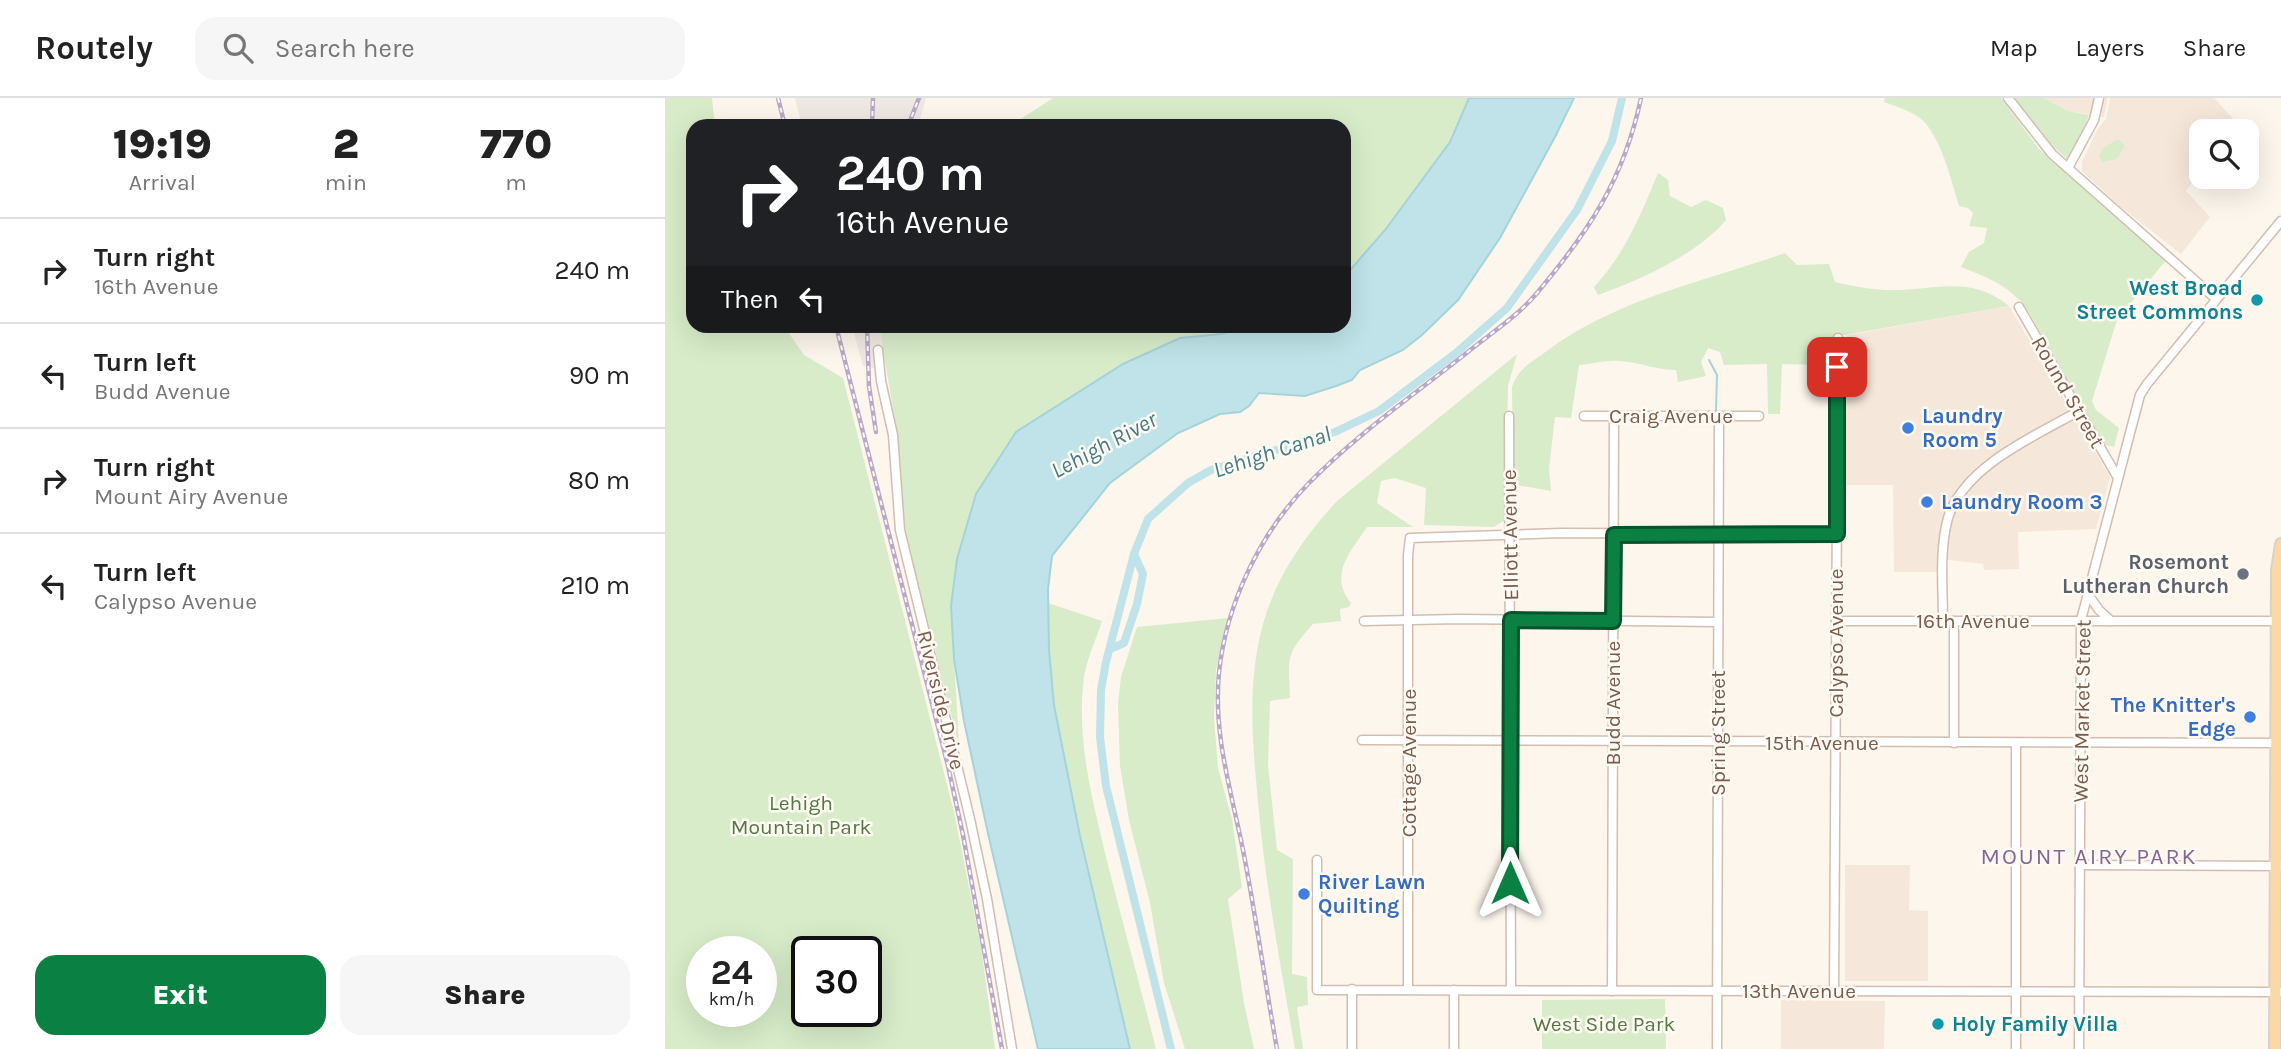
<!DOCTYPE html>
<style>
body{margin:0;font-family:Karla,sans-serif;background:#f6f6f6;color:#222;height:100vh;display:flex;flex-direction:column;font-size:26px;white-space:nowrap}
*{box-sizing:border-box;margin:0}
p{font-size:23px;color:#767676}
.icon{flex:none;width:38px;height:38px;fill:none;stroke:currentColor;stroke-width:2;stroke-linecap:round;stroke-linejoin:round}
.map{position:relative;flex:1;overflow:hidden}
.drawer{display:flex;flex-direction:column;background:#fff;width:665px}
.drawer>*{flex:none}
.hud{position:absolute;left:21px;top:21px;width:665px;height:214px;border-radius:21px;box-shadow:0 7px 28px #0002;background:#202124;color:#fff;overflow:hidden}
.controls{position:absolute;left:1524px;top:21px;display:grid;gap:14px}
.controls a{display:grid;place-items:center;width:70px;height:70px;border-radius:14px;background:#fff;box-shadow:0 7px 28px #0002;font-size:35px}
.speed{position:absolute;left:21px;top:838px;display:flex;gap:14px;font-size:35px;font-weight:700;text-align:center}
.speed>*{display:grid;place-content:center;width:91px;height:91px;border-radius:50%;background:#fff;box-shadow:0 7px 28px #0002;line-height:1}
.speed small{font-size:18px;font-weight:400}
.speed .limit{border:4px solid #111;border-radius:10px;background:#fff;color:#111}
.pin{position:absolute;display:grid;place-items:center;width:60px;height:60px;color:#fff;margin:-30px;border-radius:14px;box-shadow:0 4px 10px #0006}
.me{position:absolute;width:77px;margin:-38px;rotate:0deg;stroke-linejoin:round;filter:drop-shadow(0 0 5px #0008)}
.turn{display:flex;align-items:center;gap:24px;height:147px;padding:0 35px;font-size:32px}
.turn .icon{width:91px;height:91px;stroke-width:2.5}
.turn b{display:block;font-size:49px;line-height:60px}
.then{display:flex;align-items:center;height:66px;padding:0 35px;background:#0003;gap:14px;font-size:26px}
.eta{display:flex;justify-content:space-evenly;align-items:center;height:119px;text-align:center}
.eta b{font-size:42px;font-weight:800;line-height:49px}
.cta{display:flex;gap:14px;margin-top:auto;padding:14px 35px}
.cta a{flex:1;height:80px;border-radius:21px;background:#0b8043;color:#fff;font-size:28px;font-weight:800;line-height:80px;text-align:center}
.cta a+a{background:#f6f6f6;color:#222}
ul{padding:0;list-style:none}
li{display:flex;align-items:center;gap:21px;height:105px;padding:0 35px;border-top:2px solid #e0e0e0}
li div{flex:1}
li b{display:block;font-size:26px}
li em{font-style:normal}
header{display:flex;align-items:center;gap:42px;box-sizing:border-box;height:98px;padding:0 35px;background:#fff;border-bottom:2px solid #e0e0e0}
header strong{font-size:33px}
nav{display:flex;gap:38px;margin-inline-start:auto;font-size:24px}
.search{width:490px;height:63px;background:#f6f6f6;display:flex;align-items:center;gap:18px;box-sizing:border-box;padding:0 24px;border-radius:21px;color:#767676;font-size:26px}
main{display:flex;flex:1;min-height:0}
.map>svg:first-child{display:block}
.residential{fill:#f5e8da}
.industrial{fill:#efe9e4}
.green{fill:#d8ecc9;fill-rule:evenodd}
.water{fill:#bfe3e8;stroke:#a5d3da;stroke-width:2}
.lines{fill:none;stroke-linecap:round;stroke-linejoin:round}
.stream{stroke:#a5d3da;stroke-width:2}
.canal{stroke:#bfe3e8;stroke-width:8}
.minor-casing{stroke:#d1beb0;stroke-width:11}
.major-casing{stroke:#dad1cd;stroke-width:14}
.minor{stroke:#fff;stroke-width:8}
.major{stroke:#fbd9a5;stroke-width:10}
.rail-casing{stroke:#b9a8c9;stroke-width:4.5}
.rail{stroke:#fffaf3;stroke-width:2;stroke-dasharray:5;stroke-linecap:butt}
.route-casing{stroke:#07532c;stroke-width:18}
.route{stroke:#0b8043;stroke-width:12}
.culture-dot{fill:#0f9aa8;stroke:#fffaf3;stroke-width:2.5}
.shop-dot{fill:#3f7fe0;stroke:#fffaf3;stroke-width:2.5}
.worship-dot{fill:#6b7280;stroke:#fffaf3;stroke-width:2.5}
.labels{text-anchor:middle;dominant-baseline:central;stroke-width:5;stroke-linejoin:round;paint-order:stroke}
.culture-label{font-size:21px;font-weight:bold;fill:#0d838f;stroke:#fffaf3;text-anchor:end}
.street-label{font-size:21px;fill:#7a5c4d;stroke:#fffaf3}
.shop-label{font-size:21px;font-weight:bold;fill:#366cbe;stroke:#fffaf3;text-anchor:start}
.worship-label{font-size:21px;font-weight:bold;fill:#5b616d;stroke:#fffaf3;text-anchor:end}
.park-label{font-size:21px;fill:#537a41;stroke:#fffaf3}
.water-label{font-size:23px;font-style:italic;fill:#437c86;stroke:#fffaf3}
.neighbourhood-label{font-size:23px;letter-spacing:2px;fill:#846695;stroke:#fffaf3}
</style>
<header>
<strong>Routely</strong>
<div class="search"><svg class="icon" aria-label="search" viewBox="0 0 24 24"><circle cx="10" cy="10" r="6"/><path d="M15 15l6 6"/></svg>Search here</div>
<nav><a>Map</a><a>Layers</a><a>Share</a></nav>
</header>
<main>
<section class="drawer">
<div class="eta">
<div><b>19:19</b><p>Arrival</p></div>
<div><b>2</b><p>min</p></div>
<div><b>770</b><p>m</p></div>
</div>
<ul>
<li><svg class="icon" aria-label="right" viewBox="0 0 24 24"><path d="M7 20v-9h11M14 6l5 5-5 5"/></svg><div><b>Turn right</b><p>16th Avenue</p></div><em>240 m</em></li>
<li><svg class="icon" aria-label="left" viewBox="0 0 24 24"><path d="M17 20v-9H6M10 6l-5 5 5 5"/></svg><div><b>Turn left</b><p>Budd Avenue</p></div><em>90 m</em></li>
<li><svg class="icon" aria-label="right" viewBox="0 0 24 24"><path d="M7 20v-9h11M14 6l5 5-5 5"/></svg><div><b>Turn right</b><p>Mount Airy Avenue</p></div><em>80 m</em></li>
<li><svg class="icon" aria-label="left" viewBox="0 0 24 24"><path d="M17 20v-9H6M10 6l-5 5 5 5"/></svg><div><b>Turn left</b><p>Calypso Avenue</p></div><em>210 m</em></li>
</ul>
<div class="cta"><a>Exit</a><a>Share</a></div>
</section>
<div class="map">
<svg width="1616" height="951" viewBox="0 0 1616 951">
<rect width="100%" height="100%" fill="#fdf6ec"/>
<!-- residential -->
<g class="residential">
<polygon points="1379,0 1443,0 1439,19 1403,13"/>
<polygon points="1445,0 1549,0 1572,25 1566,33 1536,33 1536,72 1521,93 1545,119 1516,156 1452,106 1417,73 1417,64 1432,32 1441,21"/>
<polygon points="1344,208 1445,379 1431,431 1353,434 1354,471 1319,472 1318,466 1276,461 1275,474 1229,474 1228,387 1180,387 1182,237"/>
<polygon points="1180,767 1245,767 1244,812 1263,813 1263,883 1180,883"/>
<polygon points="1116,902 1220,903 1219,951 1116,951"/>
</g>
<!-- industrial -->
<g class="industrial">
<polygon points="130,0 261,0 253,28 137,28"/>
<polygon points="187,228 214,228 219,262 208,270 198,268"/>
</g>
<!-- green -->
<g class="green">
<path d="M0,0H47L50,28H28V228H119L139,257L178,280L289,714L316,849L330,951H0ZM37,854H96V914H37ZM142,854H201V914H142Z"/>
<polygon points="388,0 804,0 785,44 720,132 679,179 679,28 345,28"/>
<path d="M1220,0H1336L1374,51L1502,161L1452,222L1427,303L1431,312L1454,330L1449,349L1437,346C1413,310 1397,269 1374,232C1367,219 1360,206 1349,197C1335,184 1314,176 1296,169L1304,154L1319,145L1322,130L1304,128L1308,115L1303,110L1294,108C1286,82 1279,50 1262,27C1253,15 1233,9 1219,4Z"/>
<polygon points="1349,0 1379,0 1403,13 1424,17 1415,42 1404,63 1380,41"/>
<polygon points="1453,41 1460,48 1452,61 1437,64 1434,58 1438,50"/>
<path d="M993,75L1003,82L1005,98L1026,109L1041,102L1058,110L1061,122C1031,157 977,181 933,197L929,189C960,156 976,116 993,75Z"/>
<path d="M1120,155L1132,167L1164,166L1170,184C1192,189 1212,193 1235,192C1277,190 1308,179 1344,208L1162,240L1161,267L1117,266L1115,316H1103L1102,266L1059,267L1055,254L1043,250L1036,264L1041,278L1013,284L1011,272C992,272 974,264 954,263C941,262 927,266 914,267L906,320L890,319L884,371L886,393L851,387L848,384L847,289C854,270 864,266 879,255C950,201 1038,184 1120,155Z"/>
<polygon points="214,228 583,228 556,236 515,240 458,266 351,334 311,396 286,508 294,647 239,434 232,334"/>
<path d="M852,256L843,288L840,422L829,429L759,427L761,390L730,380L716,383L712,405L748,429H702C686,453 663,477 686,505L684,509L675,511L676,523L648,526C619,558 624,559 625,600L605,603L603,667L612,752L628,761L627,876L642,879L643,907L632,909L638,951H630C615,865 599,780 592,693C587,640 583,582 597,530C610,480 638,440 672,403Z"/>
<path d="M383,505L437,523C431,542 422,560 419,579C411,641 427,700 441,759C457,823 475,887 491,951H465L415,738L389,607L384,552Z"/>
<polygon points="563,520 551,572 549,620 553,670 567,721 577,789 563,801 579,905 589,951 520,951 499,885 485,805 464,722 455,668 453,606 456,579 472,529"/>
<polygon points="1000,901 1001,951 877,951 877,902"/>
</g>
<!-- water -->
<polygon class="water" points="804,0 909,0 890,39 835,140 793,202 757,237 738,252 695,272 687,282 671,288 640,298 594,295 584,308 575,314 555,316 513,335 445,385 387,458 383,491 384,552 389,607 415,738 465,951 373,951 322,731 299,623 289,561 286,508 292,461 311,396 351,334 458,266 515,240 556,236 583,228 679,228 679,179 720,132 785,44"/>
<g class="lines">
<!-- stream -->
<polyline class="stream" points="1044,262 1052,277 1051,312"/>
<!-- canal -->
<g class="canal">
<polyline points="445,551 459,545 472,506 478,476 469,456"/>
<polyline points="506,951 441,688 435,639 436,592 441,564 469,456 483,421 523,385 546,372 670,334 714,313 791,255 842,210 912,112 947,43 957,0"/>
</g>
<!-- minor casing -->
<g class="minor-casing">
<g id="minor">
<polyline points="1343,0 1387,56 1551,201"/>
<polyline points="1403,70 1429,22 1434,0"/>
<polyline points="1354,209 1453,380"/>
<polyline points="213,252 216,283 228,337 235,432 305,721 322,801 347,951"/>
<polyline points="844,318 846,892"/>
<polyline points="919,318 1094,318"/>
<polyline points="1423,496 1434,512 1446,523"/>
<polyline points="699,523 794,521 1053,524"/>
<polyline points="1171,523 1616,523"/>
<path d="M1278,523C1278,490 1274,452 1283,420C1299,368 1370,338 1414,313"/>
<polyline points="1289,523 1289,645"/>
<polyline points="697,642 1615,645"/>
<polyline points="652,762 652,892 1616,894"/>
<polyline points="1415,767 1615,768"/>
<polyline points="687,891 687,951"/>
<polyline points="743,891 743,457 745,440 897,435 1172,436"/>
<polyline points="789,892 789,951"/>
<polyline points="947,893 949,318"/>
<polyline points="1169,893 1173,240"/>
<polyline points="1052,951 1054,318"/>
<polyline points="1351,951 1351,645"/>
<polyline points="1414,951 1416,522 1475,297 1482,286 1616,123"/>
</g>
</g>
<!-- major casing -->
<g class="major-casing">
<polyline id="major" points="1610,951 1612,472 1616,446"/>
</g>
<!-- minor -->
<use href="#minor" class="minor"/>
<!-- major -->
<use href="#major" class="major"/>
<!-- rail casing -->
<g class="rail-casing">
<g id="rail">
<polyline points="113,0 120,28"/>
<polyline points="207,28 208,0"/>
<polyline points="243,28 254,0"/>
<polyline points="171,228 283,668 298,737 337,951"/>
<polyline points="202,228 204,288 211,334"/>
<path d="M612,951C600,885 591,818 578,752C566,692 548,636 554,575C561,506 595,435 644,385C690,338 747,298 799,257C823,237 852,219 872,195C924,133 959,81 976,0"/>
</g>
</g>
<!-- rail -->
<use href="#rail" class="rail"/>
</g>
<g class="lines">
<!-- route casing -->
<g class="route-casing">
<polyline id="route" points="845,785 846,522 948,523 949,437 1172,436 1172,269"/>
</g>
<!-- route -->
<use href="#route" class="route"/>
</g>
<!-- markers -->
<g class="culture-dot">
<circle cx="1592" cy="202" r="7"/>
<circle cx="1273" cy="926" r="7"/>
</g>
<g class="shop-dot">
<circle cx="1243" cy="330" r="7"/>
<circle cx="1262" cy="404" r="7"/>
<circle cx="1585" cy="619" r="7"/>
<circle cx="639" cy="796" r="7"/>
</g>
<circle class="worship-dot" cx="1578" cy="476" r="7"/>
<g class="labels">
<!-- culture labels -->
<g class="culture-label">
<text x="1578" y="190">West Broad<tspan x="1578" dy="24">Street Commons</tspan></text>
<text x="1287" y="926" text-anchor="start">Holy Family Villa</text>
</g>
<!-- street labels -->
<g class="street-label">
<text transform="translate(1403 294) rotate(60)">Round Street</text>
<text x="1006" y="318">Craig Avenue</text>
<text transform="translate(845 437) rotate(-91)">Elliott Avenue</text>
<text x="1308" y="523">16th Avenue</text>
<text transform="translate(1171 545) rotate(-90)">Calypso Avenue</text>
<text transform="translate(276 602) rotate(76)">Riverside Drive</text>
<text transform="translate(948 605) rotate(-90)">Budd Avenue</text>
<text transform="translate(1417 613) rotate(-89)">West Market Street</text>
<text transform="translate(1053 635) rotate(-90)">Spring Street</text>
<text x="1157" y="645">15th Avenue</text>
<text transform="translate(744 665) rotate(-90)">Cottage Avenue</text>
<text x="1134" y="893">13th Avenue</text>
</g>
<!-- shop labels -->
<g class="shop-label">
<text x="1257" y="318">Laundry<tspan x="1257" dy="24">Room 5</tspan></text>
<text x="1276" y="404">Laundry Room 3</text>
<text x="1571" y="607" text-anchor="end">The Knitter's<tspan x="1571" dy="24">Edge</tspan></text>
<text x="653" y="784">River Lawn<tspan x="653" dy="24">Quilting</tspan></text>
</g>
<!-- worship labels -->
<g class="worship-label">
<text x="1564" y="464">Rosemont<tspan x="1564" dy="24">Lutheran Church</tspan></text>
</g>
<!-- park labels -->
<g class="park-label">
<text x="136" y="705">Lehigh<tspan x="136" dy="24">Mountain Park</tspan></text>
<text x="939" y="926">West Side Park</text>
</g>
<!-- water labels -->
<g class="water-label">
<text transform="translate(439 347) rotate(-28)">Lehigh River</text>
<text transform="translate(607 354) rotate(-18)">Lehigh Canal</text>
</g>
<!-- neighbourhood labels -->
<g class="neighbourhood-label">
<text x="1424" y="758">MOUNT AIRY PARK</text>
</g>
</g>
</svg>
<div class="controls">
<a><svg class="icon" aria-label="search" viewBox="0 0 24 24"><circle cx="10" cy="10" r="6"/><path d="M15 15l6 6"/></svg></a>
</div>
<div class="speed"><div>24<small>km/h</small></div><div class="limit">30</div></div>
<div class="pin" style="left:1172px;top:269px;background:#d93025"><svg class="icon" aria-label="arrive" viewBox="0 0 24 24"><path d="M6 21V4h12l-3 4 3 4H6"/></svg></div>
<svg class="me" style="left:845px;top:785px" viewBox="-20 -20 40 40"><path d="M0-17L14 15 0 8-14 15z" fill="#0b8043" stroke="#fff" stroke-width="4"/></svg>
<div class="hud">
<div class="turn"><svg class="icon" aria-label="right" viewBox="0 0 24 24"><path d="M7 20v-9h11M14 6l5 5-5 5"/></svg><div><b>240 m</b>16th Avenue</div></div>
<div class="then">Then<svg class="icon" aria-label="left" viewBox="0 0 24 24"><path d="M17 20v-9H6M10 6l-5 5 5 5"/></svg></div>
</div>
</div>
</main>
